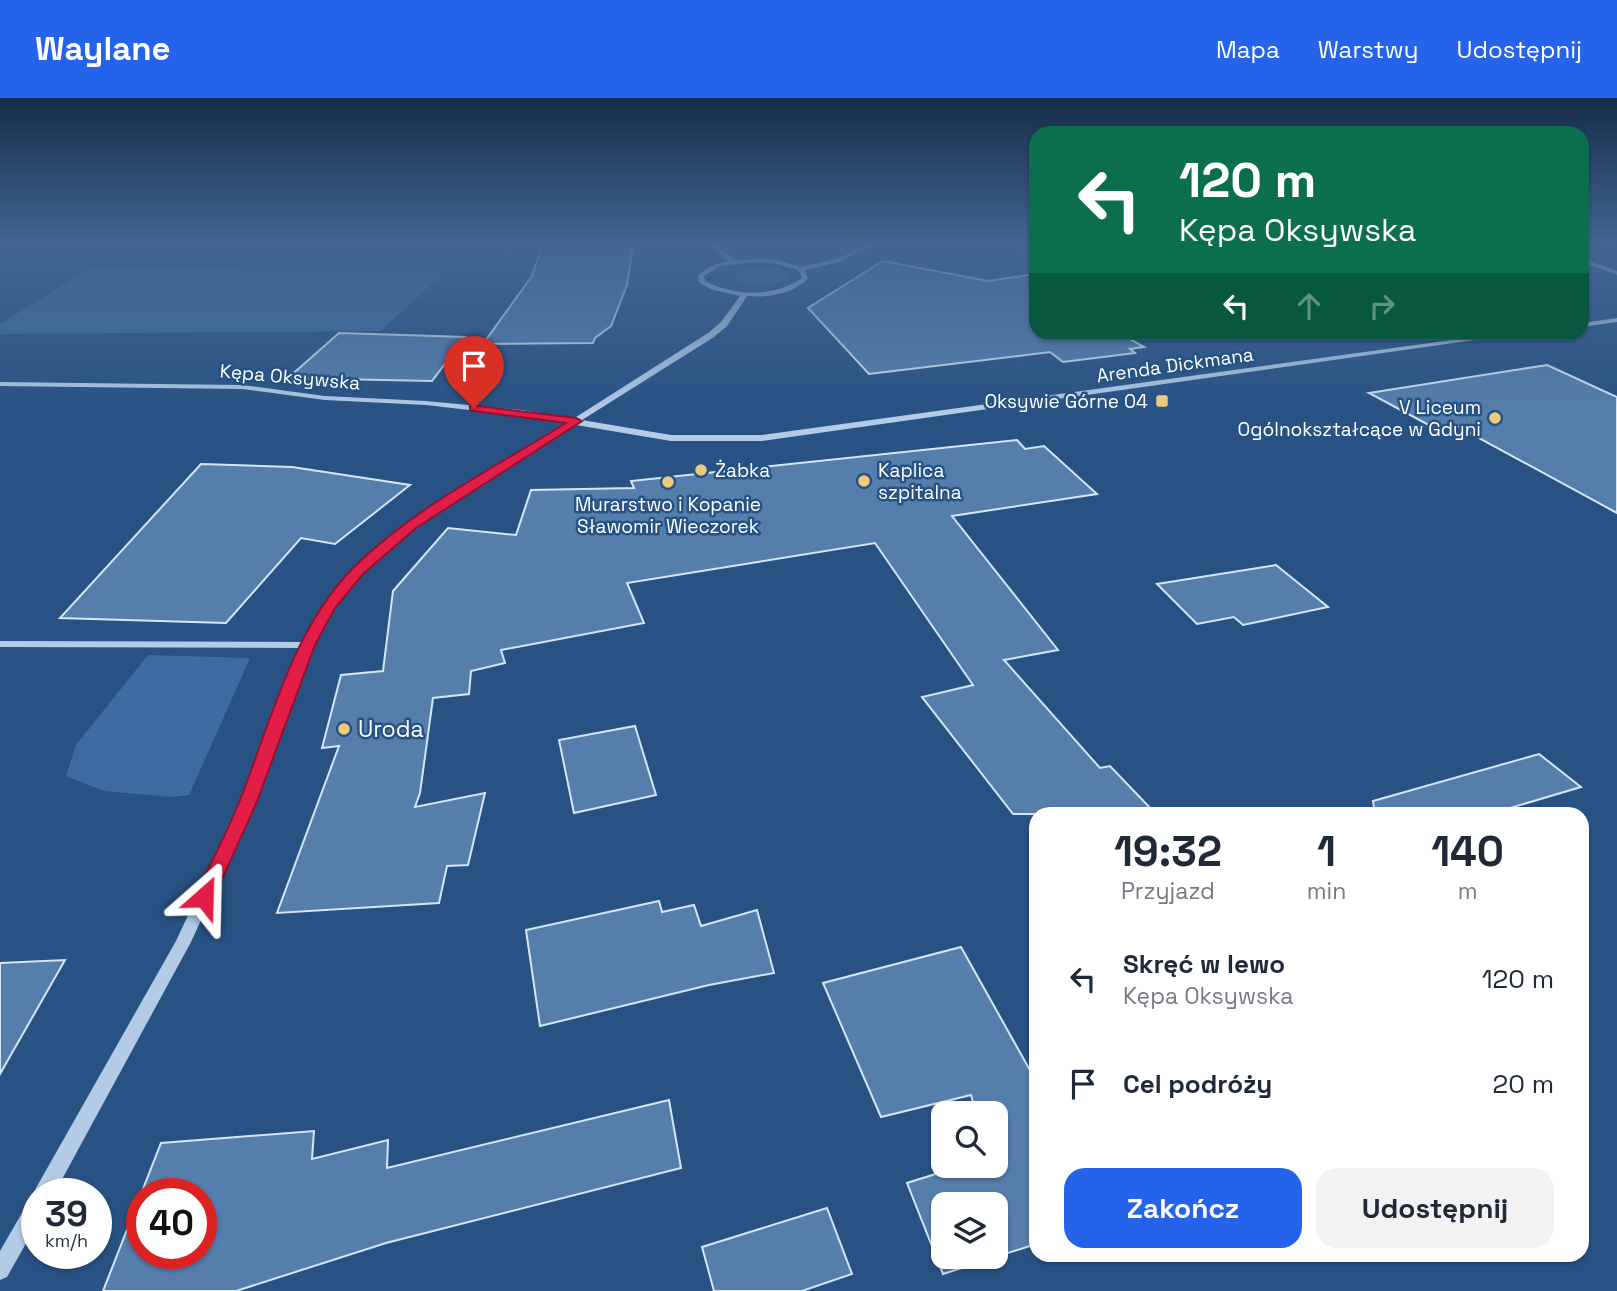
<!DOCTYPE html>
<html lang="pl">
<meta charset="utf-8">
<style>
body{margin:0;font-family:"Space Grotesk",sans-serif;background:#f2f2f3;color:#1f2937;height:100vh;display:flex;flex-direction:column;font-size:26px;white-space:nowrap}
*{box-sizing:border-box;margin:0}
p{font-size:23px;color:#747a83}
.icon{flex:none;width:38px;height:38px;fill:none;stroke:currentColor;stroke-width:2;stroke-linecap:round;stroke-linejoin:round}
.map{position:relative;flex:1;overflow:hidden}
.sheet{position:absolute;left:1029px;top:709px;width:560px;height:455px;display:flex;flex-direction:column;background:#fff;border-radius:21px;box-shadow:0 2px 5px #0004}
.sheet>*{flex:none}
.banner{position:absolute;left:1029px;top:28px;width:560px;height:214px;border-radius:21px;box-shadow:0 2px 5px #0004;background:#0b6e4f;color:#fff;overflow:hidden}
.tools{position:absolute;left:931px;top:1003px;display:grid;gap:14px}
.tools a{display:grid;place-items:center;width:77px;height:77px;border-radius:14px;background:#fff;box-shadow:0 2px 5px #0004;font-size:35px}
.speed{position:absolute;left:21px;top:1080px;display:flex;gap:14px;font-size:35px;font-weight:700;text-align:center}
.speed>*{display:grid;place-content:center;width:91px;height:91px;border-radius:50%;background:#fff;box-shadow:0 2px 5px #0004;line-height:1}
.speed small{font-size:18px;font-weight:400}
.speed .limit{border:10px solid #d22;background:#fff;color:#111}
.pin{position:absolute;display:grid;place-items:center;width:60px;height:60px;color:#fff;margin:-72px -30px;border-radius:50% 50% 50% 0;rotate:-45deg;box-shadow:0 0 7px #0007}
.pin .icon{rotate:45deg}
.me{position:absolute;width:77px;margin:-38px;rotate:25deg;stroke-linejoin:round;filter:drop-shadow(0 0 5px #0008)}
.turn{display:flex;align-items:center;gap:24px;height:147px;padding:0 35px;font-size:32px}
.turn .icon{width:91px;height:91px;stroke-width:2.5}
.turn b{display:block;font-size:49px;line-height:60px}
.lanes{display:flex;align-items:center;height:66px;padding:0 35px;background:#0003;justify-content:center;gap:35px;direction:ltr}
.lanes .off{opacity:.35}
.eta{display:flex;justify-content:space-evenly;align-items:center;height:119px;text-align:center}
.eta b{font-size:42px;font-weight:700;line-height:49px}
.primary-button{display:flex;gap:14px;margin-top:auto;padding:14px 35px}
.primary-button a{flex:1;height:80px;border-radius:21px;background:#2563eb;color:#fff;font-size:28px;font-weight:700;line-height:80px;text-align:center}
.primary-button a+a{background:#f2f2f3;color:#1f2937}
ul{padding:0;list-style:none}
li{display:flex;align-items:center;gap:21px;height:105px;padding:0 35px}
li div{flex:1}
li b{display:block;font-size:26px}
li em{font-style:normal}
header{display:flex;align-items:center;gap:42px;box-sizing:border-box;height:98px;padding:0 35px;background:#2563eb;color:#fff}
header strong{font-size:33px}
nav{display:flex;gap:38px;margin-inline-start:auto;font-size:24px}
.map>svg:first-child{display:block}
.green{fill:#3e6ca0}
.building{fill:#567ead;stroke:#d6e5f6;stroke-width:2;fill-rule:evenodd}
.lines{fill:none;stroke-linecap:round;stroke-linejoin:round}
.minor{fill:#b3cbe7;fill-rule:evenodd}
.route{fill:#e11d48;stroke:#92132f;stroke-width:2}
.poi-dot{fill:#eecb7a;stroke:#295284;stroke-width:2.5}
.labels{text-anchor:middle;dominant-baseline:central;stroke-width:5;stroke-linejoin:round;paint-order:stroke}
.far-street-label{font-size:19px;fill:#fff;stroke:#295284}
.far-poi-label{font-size:19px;fill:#fff;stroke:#295284;text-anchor:end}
.poi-label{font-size:23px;fill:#fff;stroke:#295284;text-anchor:start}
</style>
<header>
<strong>Waylane</strong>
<nav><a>Mapa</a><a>Warstwy</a><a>Udostępnij</a></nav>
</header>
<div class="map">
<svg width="1617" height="1193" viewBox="0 0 1617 1193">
<rect width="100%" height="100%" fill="#295284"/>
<!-- green -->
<g class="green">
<path d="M761,169L780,171L789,177L788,180C773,189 750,189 735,180L734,177L743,171Z"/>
<polygon points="90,170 444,175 381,233 0,236 0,226"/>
<polygon points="148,557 250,560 189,697 171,699 104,693 66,678 76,647"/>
</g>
<!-- building -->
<g class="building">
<polygon points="633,147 627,187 611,228 595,240 593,245 483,246 532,178 542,148"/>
<polygon points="883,163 988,183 1036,176 1036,234 1117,234 1144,249 1130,251 1135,255 1063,264 1050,254 869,276 808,210"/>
<polygon points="339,235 465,239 432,283 288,280"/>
<polygon points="1547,267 1617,299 1617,415 1457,328 1436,331 1369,295"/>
<polygon points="1017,342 1025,351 1044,348 1097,396 952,418 1058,552 1004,562 1100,670 1110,668 1156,716 1013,716 922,599 973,587 875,445 627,485 644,525 501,552 505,565 471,573 469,596 433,600 420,695 415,709 485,695 468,767 447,768 439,805 277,815 339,648 322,650 341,577 383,573 393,493 448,430 516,437 531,392 634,390 631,383"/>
<polygon points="201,366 292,369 410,387 335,446 301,440 226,525 60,520"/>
<polygon points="1276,467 1328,509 1243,527 1234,519 1197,526 1157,486"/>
<polygon points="635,628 656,697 574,715 559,642"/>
<polygon points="1539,656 1581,689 1490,716 1375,716 1373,703"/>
<polygon points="659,803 662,814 694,807 701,828 757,812 774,875 709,887 540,928 526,832"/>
<path d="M961,849L1036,983V1146L943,1176L907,1085L961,1068H996V1015H976L971,997L881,1019L823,885ZM943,1106H996V1158H943Z"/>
<polygon points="65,862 0,976 0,865"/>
<path d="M669,1002L681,1070L386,1145L236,1193H103L161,1045L314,1033L312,1061L388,1042L387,1070ZM142,1096H201V1155H142Z"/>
<polygon points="827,1110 852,1176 802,1193 714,1193 702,1149"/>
</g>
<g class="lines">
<!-- minor -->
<g class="minor">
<path d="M708,147H715L736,162L773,161L801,169L835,161L867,147H874L839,164L805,172L808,181C791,196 769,200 747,198L727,228L714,239L582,322L671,337H762L1510,234H1532L762,343H671L576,327L415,429L363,475L334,510L313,547L254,706L191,844L54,1096H37V1126L7,1179L0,1182V1153L30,1101L35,1099L33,1096L36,1090L176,843L240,706L300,550L0,549V543L303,544C319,517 334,492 356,470C415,412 496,369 566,325L522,318L426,307L325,302L242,291L0,288V284L242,287L325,298L426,303L522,312L573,321L708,235L721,224L740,198L710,191L699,184L698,178C707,169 717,165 729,163ZM754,164L773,165L798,172L802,180C773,200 735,198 705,183L704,178L721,168Z"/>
<polygon points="1582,160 1617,173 1617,177 1582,164"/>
<polygon points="1617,220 1617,224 1582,229 1582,225"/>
</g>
</g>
<!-- sky -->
<linearGradient id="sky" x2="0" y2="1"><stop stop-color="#172d49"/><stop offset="0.47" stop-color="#436694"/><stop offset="1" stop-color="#436694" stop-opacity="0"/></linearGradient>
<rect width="1617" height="314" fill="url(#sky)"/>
<!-- route -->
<path class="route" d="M470,307L576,320L582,323L416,430L363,476L335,510L315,547L256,706L214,799L211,804L204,806L197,804L194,799C210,767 227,735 240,702C271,623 293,530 354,469C415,409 494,370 566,325L474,313L470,312Z"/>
<!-- markers -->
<g class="poi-dot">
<rect x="1155" y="296" width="14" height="14" rx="3.5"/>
<circle cx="1495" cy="320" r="7"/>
<circle cx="701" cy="372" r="7"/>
<circle cx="864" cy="383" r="7"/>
<circle cx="668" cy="384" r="7"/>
<circle cx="344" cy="631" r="7"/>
</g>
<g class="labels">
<!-- far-street labels -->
<g class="far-street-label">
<text transform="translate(1175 267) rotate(-8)">Arenda Dickmana</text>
<text transform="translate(290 279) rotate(5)">Kępa Oksywska</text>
</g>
<!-- far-poi labels -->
<g class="far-poi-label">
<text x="1148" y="303">Oksywie Górne 04</text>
<text x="1481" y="309">V Liceum<tspan x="1481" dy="22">Ogólnokształcące w Gdyni</tspan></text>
<text x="715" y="372" text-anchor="start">Żabka</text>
<text x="878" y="372" text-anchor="start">Kaplica<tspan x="878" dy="22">szpitalna</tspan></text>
<text x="668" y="406" text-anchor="middle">Murarstwo i Kopanie<tspan x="668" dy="22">Sławomir Wieczorek</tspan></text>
</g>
<!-- poi labels -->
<g class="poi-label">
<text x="358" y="631">Uroda</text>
</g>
</g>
</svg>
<div class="tools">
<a><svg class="icon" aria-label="search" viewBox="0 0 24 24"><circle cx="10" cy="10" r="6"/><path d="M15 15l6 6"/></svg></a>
<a><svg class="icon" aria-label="layers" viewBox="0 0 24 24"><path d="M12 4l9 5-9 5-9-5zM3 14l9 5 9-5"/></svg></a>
</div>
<div class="speed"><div>39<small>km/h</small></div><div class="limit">40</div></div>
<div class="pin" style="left:474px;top:310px;background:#d93025"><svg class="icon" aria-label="arrive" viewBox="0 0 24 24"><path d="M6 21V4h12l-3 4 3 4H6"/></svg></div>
<svg class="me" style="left:204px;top:799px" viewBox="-20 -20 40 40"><path d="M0-17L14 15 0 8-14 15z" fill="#e11d48" stroke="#fff" stroke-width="4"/></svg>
<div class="banner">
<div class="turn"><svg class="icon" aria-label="left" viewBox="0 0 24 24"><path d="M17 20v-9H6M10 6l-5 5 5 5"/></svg><div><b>120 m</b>Kępa Oksywska</div></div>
<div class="lanes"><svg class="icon" aria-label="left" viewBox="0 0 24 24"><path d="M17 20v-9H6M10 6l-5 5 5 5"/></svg><svg class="icon off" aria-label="ahead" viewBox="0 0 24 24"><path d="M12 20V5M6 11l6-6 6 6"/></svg><svg class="icon off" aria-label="right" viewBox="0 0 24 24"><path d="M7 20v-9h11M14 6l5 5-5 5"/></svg></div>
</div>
<section class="sheet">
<div class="eta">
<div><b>19:32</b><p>Przyjazd</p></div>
<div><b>1</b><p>min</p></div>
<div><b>140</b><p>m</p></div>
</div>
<ul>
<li><svg class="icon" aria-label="left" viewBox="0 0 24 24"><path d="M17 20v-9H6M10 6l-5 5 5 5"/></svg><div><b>Skręć w lewo</b><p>Kępa Oksywska</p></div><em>120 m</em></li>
<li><svg class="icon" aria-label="arrive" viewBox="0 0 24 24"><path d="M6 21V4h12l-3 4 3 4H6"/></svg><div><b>Cel podróży</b></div><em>20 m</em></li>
</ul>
<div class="primary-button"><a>Zakończ</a><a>Udostępnij</a></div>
</section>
</div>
